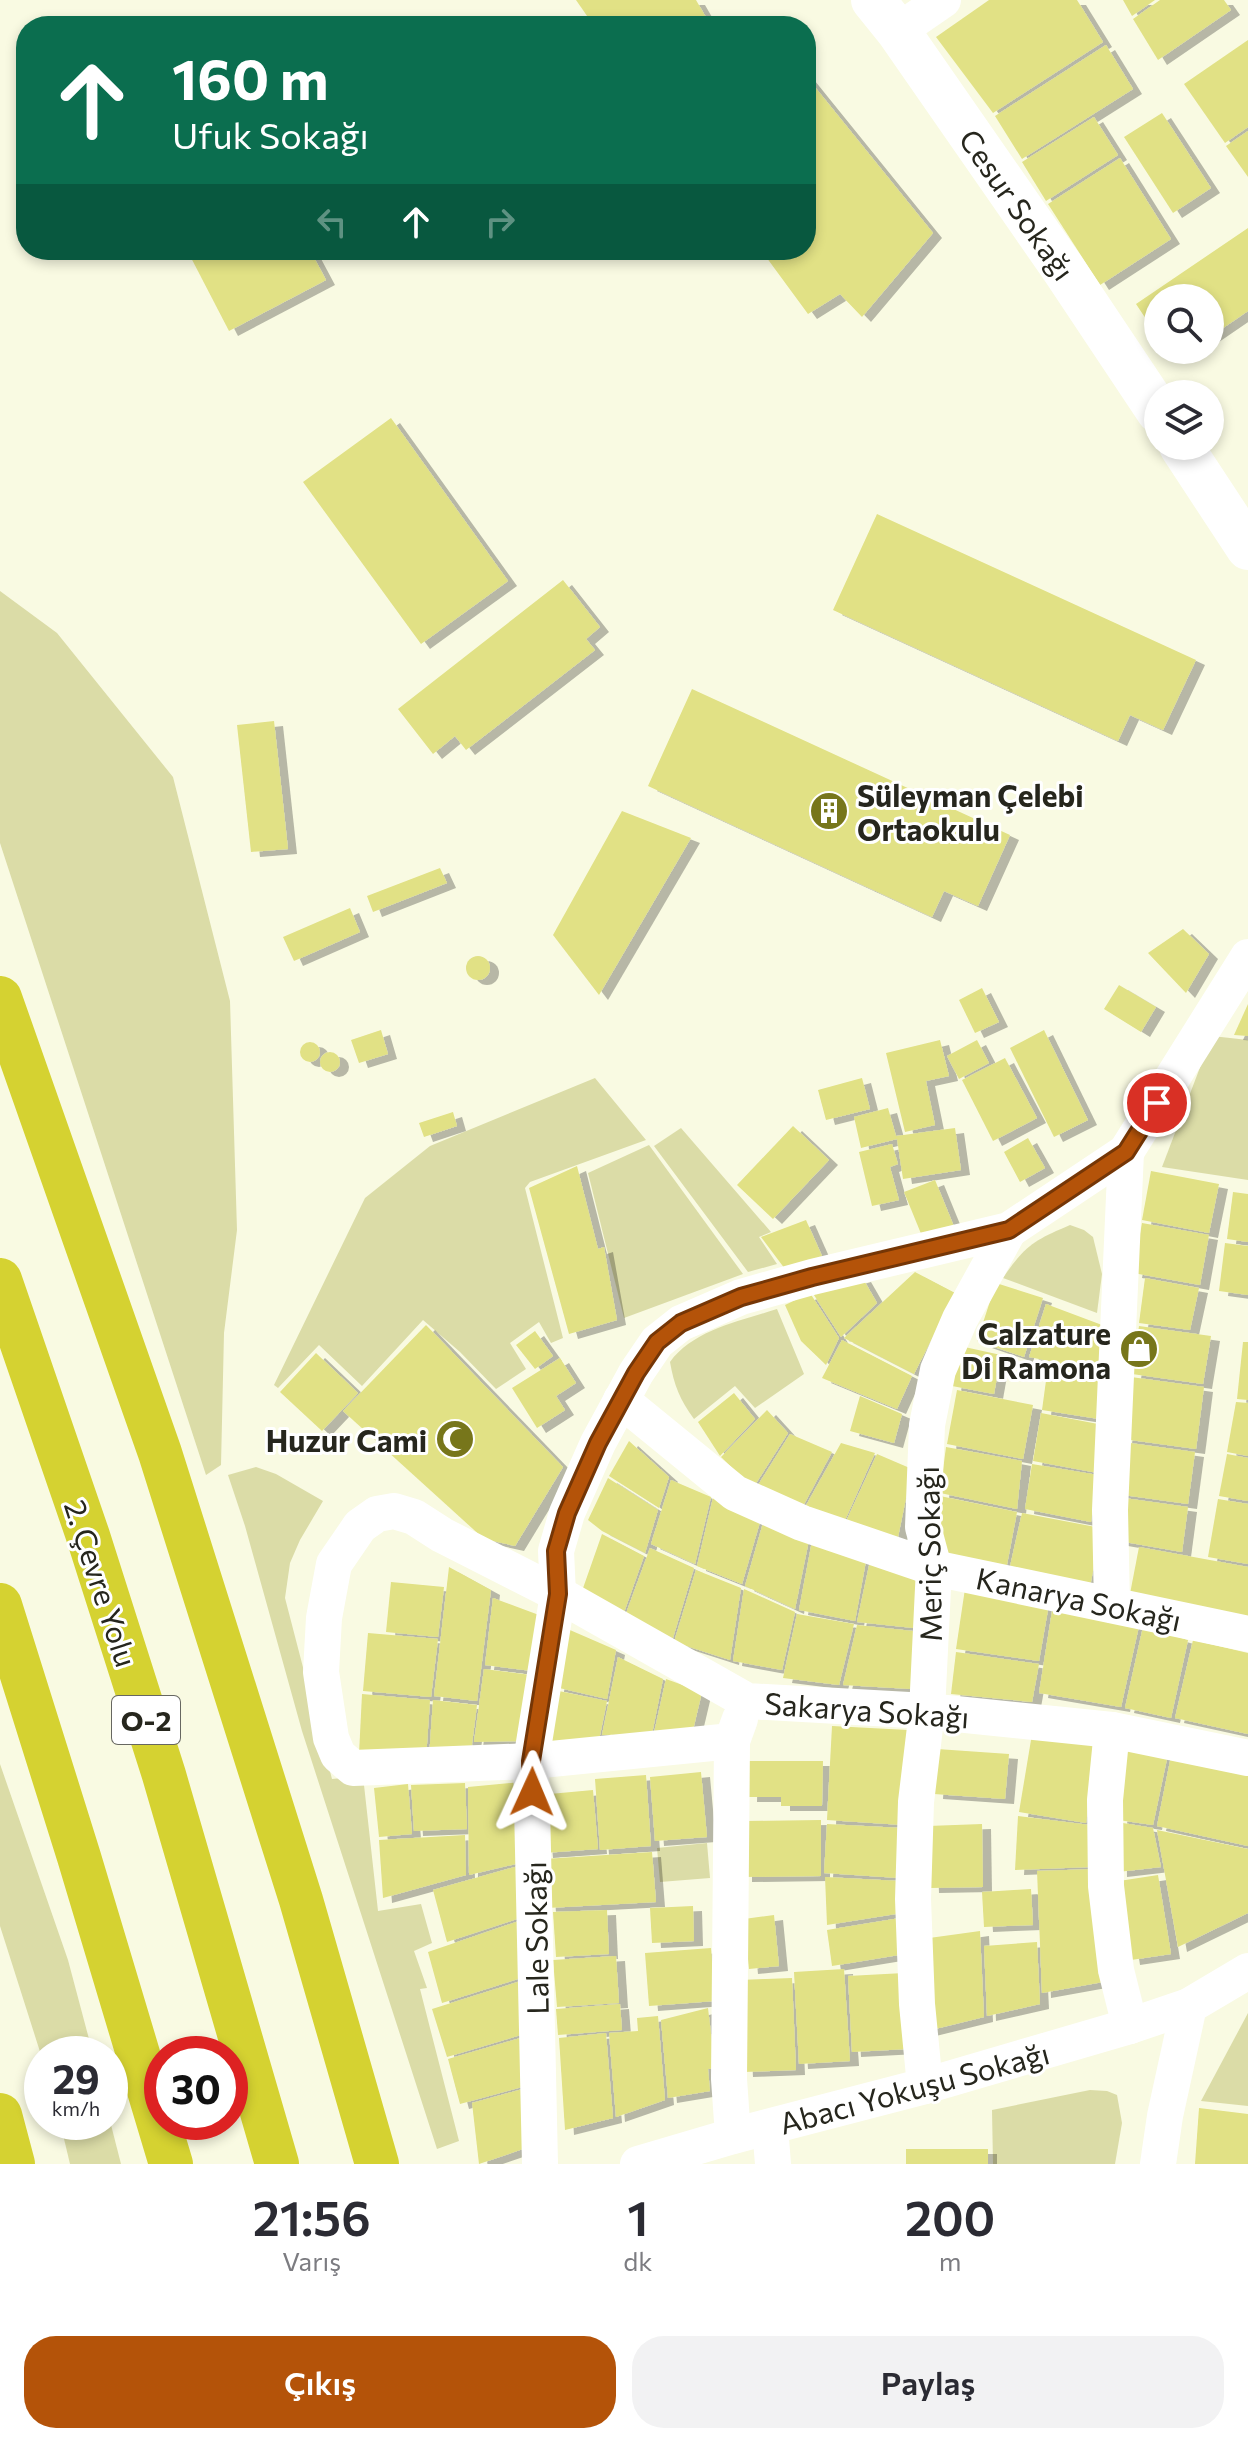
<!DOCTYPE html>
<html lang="tr">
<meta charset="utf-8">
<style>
body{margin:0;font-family:Commissioner,sans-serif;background:#f2f2f3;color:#2b2b33;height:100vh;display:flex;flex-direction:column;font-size:30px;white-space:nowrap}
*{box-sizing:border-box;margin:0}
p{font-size:26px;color:#7c7c81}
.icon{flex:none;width:44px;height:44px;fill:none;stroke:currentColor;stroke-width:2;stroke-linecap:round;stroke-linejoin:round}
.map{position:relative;height:2164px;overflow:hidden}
.drawer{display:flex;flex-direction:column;background:#fff;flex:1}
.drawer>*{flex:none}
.guide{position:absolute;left:16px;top:16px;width:800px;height:244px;border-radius:32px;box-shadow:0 4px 12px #0003;background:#0b6e4f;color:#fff;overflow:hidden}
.buttons{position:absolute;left:1144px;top:284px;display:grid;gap:16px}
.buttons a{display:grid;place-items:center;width:80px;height:80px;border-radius:50%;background:#fff;box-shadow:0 4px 12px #0003;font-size:40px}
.speed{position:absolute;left:24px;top:2036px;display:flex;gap:16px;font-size:40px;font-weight:700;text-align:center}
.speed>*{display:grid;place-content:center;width:104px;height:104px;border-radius:50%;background:#fff;box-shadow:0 4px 12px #0003;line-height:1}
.speed small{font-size:20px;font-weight:400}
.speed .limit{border:12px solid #d22;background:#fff;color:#111}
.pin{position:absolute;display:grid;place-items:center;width:68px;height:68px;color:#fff;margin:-34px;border:4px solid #fff;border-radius:50%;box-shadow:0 2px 8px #0007}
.me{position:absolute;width:88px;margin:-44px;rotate:1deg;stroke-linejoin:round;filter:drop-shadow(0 0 6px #0008)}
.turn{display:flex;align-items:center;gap:28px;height:168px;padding:0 24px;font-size:36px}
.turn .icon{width:104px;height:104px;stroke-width:2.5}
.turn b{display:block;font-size:56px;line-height:68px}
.lanes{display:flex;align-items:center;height:76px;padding:0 24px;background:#0003;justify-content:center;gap:40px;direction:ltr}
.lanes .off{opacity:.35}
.eta{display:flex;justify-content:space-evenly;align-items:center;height:136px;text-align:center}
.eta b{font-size:48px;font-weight:600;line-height:56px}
.button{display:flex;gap:16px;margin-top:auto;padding:16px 24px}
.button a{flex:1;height:92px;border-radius:32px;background:#b45309;color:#fff;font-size:32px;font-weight:600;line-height:92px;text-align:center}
.button a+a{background:#f2f2f3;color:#2b2b33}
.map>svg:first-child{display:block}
.green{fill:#dbdca7}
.building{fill:#e1e185;filter:url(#shadow)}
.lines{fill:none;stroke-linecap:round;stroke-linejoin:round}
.minor{stroke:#fff;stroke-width:36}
.tertiary{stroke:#fff;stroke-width:44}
.motorway{stroke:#d5d231;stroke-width:44}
.route-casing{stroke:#753606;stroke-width:20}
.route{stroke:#b45309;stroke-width:14}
.labels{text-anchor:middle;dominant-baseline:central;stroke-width:6;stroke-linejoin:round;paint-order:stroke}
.shield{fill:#fff;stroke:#676761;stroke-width:2}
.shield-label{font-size:28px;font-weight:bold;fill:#26261d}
.street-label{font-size:30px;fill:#26261d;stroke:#fff}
.poi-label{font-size:30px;font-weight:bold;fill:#26261d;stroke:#fff;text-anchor:end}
</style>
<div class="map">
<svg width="1248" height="2164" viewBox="0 0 1248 2164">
<defs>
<filter id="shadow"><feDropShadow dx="9" dy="5" stdDeviation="0" flood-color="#0004"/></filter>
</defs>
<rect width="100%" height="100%" fill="#f9fae2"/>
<!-- green -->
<g class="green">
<polygon points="0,591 57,633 173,777 230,1001 237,1230 224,1333 221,1465 206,1475 0,843"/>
<polygon points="1212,1036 1248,1040 1248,1180 1162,1167"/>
<polygon points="595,1078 646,1140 530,1182 525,1188 563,1338 551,1343 539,1322 510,1343 526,1369 496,1389 460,1352 423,1320 362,1386 319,1345 278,1388 274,1385 365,1198 430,1146"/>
<polygon points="681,1128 771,1232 759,1237 777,1264 748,1272 654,1146"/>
<polygon points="649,1145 743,1274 624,1318 588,1173"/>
<path d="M1070,1225L1084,1230L1093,1237L1102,1274L1097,1313L1003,1278C1025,1245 1035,1240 1070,1225Z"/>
<path d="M777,1309L804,1374L755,1408L735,1386L694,1419C680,1400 674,1385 670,1362C693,1330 740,1321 777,1309Z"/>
<polygon points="256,1467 276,1474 323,1501 300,1540 290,1563 285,1598 332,1779 363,1776 378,1911 421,1904 432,1943 414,1951 427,1988 420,1989 459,2141 437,2149 302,1731 245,1526 228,1475"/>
<polygon points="0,1764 68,1960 93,2054 42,2054 42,2058 0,1926"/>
<polygon points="707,1843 710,1878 660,1882 657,1848"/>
<polygon points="1248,2013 1248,2106 1201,2101"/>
<polygon points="1090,2090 1107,2091 1117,2095 1122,2123 1115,2164 993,2164 992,2110"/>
<polygon points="110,2121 121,2164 70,2164 60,2122"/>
</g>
<!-- building -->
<g class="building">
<polygon points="576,0 696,0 711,26 594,26"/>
<polygon points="989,0 1077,0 1103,42 993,113 936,37"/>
<polygon points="1123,0 1155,0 1132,16"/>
<polygon points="1160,0 1224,0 1231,10 1158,60 1133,19"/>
<polygon points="1248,40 1248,127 1225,143 1184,84"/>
<polygon points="1106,45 1133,89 1022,159 995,116"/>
<polygon points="806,76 933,233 862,317 840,294 808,314 761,250 806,250"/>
<polygon points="1162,113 1211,188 1173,213 1124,137"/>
<polygon points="1094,117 1118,155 1046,201 1022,162"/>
<polygon points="1248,131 1248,177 1226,146"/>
<polygon points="1120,158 1171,239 1100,285 1048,204"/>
<polygon points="1248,228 1248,311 1210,337 1210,298 1158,298 1158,337 1136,304"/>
<polygon points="187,250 310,250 326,280 229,331"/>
<polygon points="391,418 508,581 421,644 303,482"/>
<polygon points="877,514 1196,660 1163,730 1130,715 1118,741 833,610"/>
<polygon points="563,580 600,627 586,639 595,650 466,750 455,736 433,754 398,709"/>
<polygon points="692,689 1010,835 978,906 944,891 932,917 648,786"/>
<polygon points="274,721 288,849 251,852 237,725"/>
<polygon points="622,811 691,838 599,995 553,935"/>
<polygon points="440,868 447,883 373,912 367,896"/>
<polygon points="350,908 360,932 294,961 283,937"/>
<polygon points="1183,929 1209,954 1186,993 1148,953"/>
<circle cx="478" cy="968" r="12"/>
<polygon points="1119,985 1156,1007 1141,1032 1104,1009"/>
<polygon points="982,988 999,1022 975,1033 959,1000"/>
<polygon points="1248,1004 1248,1036 1234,1035"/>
<polygon points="381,1030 388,1054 359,1063 351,1040"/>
<polygon points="1044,1030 1088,1120 1054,1137 1010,1048"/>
<polygon points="940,1040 949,1076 926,1081 935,1125 905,1132 886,1053"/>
<polygon points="977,1040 989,1063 959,1079 947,1056"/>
<circle cx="310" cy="1052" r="10"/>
<circle cx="330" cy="1062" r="10"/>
<polygon points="1005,1058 1037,1118 993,1141 962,1080"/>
<polygon points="862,1078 870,1109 826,1120 818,1090"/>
<polygon points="888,1108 896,1136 955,1128 961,1170 903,1179 897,1139 861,1148 854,1117"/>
<polygon points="453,1112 457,1126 424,1137 419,1123"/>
<polygon points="793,1126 829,1160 773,1219 737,1185"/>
<polygon points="1028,1138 1045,1168 1020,1182 1004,1152"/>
<polygon points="892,1144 898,1164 890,1167 899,1200 872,1206 859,1152"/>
<polygon points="577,1166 598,1249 604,1247 617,1320 569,1334 529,1188"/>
<polygon points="1151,1171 1219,1184 1209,1233 1142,1220"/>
<polygon points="935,1180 955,1229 924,1241 904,1192"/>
<polygon points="1233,1192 1248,1194 1248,1242 1227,1239"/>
<polygon points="806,1220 822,1256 785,1269 761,1237"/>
<polygon points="1142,1223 1209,1235 1200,1285 1133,1273"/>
<polygon points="1225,1243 1248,1246 1248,1295 1219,1291"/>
<polygon points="915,1272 955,1293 914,1374 844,1338"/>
<polygon points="862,1277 877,1303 841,1337 812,1292"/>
<polygon points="1145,1278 1199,1288 1190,1330 1139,1323"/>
<polygon points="996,1283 1043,1298 1024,1357 977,1341"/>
<polygon points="810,1293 839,1338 826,1365 801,1341 785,1305"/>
<polygon points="1046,1304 1102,1325 1098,1371 1029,1357"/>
<polygon points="426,1325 563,1467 515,1546 484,1539 343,1411"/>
<polygon points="1139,1326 1211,1336 1203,1384 1132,1374"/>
<polygon points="535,1331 553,1356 535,1369 516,1345"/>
<polygon points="842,1340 912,1376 897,1409 822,1378"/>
<polygon points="1243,1342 1248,1342 1248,1400 1237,1399"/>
<polygon points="960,1346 1001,1355 994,1394 952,1386"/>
<polygon points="316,1353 358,1393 322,1431 280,1392"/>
<polygon points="560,1358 576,1383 556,1396 565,1410 537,1428 512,1388"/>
<polygon points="1048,1366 1098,1376 1099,1419 1042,1410"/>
<polygon points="1131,1377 1204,1387 1196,1449 1123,1439"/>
<polygon points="957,1390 1033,1405 1023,1459 947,1444"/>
<polygon points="734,1393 755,1419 720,1456 698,1422"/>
<polygon points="860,1396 902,1414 894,1443 850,1431"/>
<polygon points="1236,1402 1248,1403 1248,1456 1227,1452"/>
<polygon points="767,1410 788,1433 753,1488 721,1457"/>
<polygon points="1041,1413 1098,1424 1098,1473 1033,1461"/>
<polygon points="790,1434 832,1452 802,1508 755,1490"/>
<polygon points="629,1441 669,1477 659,1508 609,1476"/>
<polygon points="1123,1442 1195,1452 1188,1504 1116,1494"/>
<polygon points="841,1443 875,1453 842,1527 804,1509"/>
<polygon points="946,1447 1022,1461 1017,1509 940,1493"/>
<polygon points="877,1454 912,1469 897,1542 843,1528"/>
<polygon points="1227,1454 1248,1458 1248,1501 1219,1496"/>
<polygon points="1032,1464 1098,1475 1091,1522 1025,1509"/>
<polygon points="608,1478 658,1510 645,1553 602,1531 588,1520"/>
<polygon points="671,1480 711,1497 695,1564 651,1544"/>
<polygon points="940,1496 1017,1512 1006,1570 938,1556"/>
<polygon points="713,1498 760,1522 742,1584 697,1566"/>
<polygon points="1124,1498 1188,1507 1182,1552 1119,1541"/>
<polygon points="1218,1499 1248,1504 1248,1564 1208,1557"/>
<polygon points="1022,1513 1101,1528 1090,1587 1009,1571"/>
<polygon points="763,1523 809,1540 795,1609 745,1586"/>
<polygon points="602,1534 644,1556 622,1618 582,1591"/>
<polygon points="812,1541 866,1561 855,1621 799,1610"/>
<polygon points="1139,1547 1248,1567 1248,1621 1129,1599"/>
<polygon points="650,1548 694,1568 672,1641 624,1619"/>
<polygon points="870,1561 930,1579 923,1629 857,1622"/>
<polygon points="449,1567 491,1590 477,1701 434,1696"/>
<polygon points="696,1570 741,1588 730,1660 674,1642"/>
<polygon points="391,1582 444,1587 438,1637 386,1632"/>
<polygon points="966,1582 1049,1604 1039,1661 956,1649"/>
<polygon points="744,1589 795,1612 782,1670 733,1661"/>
<polygon points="493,1598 547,1618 540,1672 485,1665"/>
<polygon points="1053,1605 1139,1626 1121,1707 1039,1693"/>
<polygon points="797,1614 854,1624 839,1685 783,1678"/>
<polygon points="857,1625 922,1632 911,1689 843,1685"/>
<polygon points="563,1627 616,1650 607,1699 555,1687"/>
<polygon points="1143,1627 1188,1640 1171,1718 1125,1708"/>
<polygon points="368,1633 438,1639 431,1697 363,1691"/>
<polygon points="1193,1640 1248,1653 1248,1734 1175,1718"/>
<polygon points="956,1652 1039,1664 1032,1702 951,1694"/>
<polygon points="618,1657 663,1679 652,1734 602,1735"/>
<polygon points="484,1669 539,1676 530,1741 474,1742"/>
<polygon points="666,1679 702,1692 693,1730 654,1733"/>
<polygon points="554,1690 607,1701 599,1740 550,1742"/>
<polygon points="362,1694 430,1700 426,1758 359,1754"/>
<polygon points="433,1700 477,1705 472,1744 473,1755 429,1758"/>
<polygon points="832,1726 908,1730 903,1825 827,1820"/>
<polygon points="1032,1734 1099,1744 1086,1823 1019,1812"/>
<polygon points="1125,1747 1168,1754 1153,1825 1118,1820"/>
<polygon points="937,1749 1009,1754 1005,1799 934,1794"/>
<polygon points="1171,1756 1248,1772 1248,1846 1157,1826"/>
<polygon points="749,1761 823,1761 822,1806 781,1806 781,1797 748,1797"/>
<polygon points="701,1772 707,1837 655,1841 650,1777"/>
<polygon points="646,1775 651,1846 600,1850 595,1779"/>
<polygon points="521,1782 524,1862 469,1875 468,1787"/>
<polygon points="465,1783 467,1829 414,1831 411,1785"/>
<polygon points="408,1784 412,1834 379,1837 374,1788"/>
<polygon points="593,1790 598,1849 544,1853 539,1795"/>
<polygon points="1018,1816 1090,1825 1090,1867 1015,1870"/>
<polygon points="821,1820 821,1876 743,1877 743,1821"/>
<polygon points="1117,1822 1153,1828 1161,1867 1118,1872"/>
<polygon points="827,1824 902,1828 899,1878 824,1873"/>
<polygon points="982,1824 983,1887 930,1888 928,1826"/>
<polygon points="1157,1830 1248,1849 1248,1913 1178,1947"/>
<polygon points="465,1835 466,1875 383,1898 379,1840"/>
<polygon points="652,1852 656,1902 547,1908 544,1859"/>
<polygon points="522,1865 523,1917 447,1942 433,1890"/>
<polygon points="1097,1869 1103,1982 1042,1993 1037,1871"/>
<polygon points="1158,1875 1171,1954 1131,1960 1119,1881"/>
<polygon points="825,1877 900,1881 902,1913 827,1925"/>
<polygon points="1031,1889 1033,1925 984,1927 982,1892"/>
<polygon points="693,1906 694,1941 652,1943 650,1908"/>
<polygon points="607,1910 609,1954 556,1957 553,1912"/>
<polygon points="774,1915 779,1966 749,1969 744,1919"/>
<polygon points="900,1918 905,1954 832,1966 827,1930"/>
<polygon points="522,1920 524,1977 442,2003 428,1952"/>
<polygon points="980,1931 984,2017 927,2031 922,1939"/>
<polygon points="1037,1942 1040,2004 987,2016 984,1946"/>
<polygon points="711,1948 715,2001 649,2006 645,1953"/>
<polygon points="616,1956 619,2003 557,2007 553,1960"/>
<polygon points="844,1969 850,2061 799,2064 794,1972"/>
<polygon points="904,1973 908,2049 852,2052 848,1976"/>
<polygon points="792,1978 796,2070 744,2072 739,1980"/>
<polygon points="524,1980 524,2034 447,2057 432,2009"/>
<polygon points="620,2004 622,2030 558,2035 556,2009"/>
<polygon points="708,2008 715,2068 708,2069 710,2091 668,2098 661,2020"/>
<polygon points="658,2016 665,2100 616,2117 609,2033 638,2031 637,2018"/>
<polygon points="606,2033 613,2118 565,2130 559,2038"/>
<polygon points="524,2037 522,2087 460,2104 448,2059"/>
<polygon points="523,2089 523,2149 479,2164 472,2103"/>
<polygon points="1199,2108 1248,2114 1248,2164 1195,2164"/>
<rect x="906" y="2149" width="82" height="15"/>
</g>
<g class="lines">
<!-- minor -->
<g class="minor">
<polyline points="898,31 943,0"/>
<polyline points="621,1400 735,1493 802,1523 934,1568 1248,1634"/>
<polyline points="1112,1605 1110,1510 1126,1152"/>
<polyline points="1112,1730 1105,1800 1106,1886 1116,1970 1130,2026"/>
<polyline points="732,1741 531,1761 353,1768 338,1755 331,1738 321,1672 324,1618 334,1564 360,1526 377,1514 394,1511 414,1517 442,1535 558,1594 747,1701 927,1711 1112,1730 1248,1758"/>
<polyline points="925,2086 917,2004 913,1899 916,1802 927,1711 934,1568 923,1527 927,1425 938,1370 960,1319 1009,1230"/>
<polyline points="770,2127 773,2164"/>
<polyline points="733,2136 729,2079 732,1741 740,1719"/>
<polyline points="540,2164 531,1761 558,1594 556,1551 567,1513 598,1443 636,1373 657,1342 681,1323 741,1297 812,1277 1009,1230 1126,1152 1248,957"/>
<polyline points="638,2164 733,2136 925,2086 1130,2026 1189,2006 1248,1971"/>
<polyline points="1158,2164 1165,2116 1189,2006"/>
</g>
<!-- tertiary -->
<g class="tertiary">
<polyline points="873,0 898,31 1064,270 1158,411"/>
<polyline points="1181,446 1248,548"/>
</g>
<!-- motorway -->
<g class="motorway">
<polyline points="0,998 160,1453 301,1900 377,2164"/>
<polyline points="0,1280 88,1536 164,1775 277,2164"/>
<polyline points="0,1605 79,1857 171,2164"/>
<polyline points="0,2115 13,2164"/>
</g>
</g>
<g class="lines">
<!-- route casing -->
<g class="route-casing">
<polyline id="route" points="532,1792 531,1761 558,1594 556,1551 567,1513 598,1443 636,1373 657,1342 681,1323 741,1297 812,1277 1009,1230 1126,1152 1157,1103"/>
</g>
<!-- route -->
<use href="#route" class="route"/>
</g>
<!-- icons -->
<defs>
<g id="building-disc" transform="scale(2)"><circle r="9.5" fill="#77761b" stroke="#fff"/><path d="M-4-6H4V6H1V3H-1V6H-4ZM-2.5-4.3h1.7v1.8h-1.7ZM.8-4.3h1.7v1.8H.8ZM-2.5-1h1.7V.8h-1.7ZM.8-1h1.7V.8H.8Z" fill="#fff"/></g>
<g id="shop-disc" transform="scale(2)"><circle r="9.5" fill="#77761b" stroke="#fff"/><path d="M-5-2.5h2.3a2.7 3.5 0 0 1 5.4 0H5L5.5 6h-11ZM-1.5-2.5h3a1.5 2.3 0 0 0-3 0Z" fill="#fff"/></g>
<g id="mosque-disc" transform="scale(2)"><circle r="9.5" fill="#77761b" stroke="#fff"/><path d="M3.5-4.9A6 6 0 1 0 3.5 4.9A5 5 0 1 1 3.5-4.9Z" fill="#fff"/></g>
</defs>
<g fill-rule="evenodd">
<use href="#building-disc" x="829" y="811"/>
<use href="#shop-disc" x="1139" y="1349"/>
<use href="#mosque-disc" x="455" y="1439"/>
</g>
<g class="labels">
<!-- shield labels -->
<rect class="shield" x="112" y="1696" width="68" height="48" rx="6"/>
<g class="shield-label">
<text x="146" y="1720">O-2</text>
</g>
<!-- street labels -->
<g class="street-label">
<text transform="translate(1018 204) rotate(55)">Cesur Sokağı</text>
<text transform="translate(928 1554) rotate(-91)">Meriç Sokağı</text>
<text transform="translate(102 1583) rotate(72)">2. Çevre Yolu</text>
<text transform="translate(1079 1598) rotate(12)">Kanarya Sokağı</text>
<text transform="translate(867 1709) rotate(4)">Sakarya Sokağı</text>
<text transform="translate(535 1938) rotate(-91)">Lale Sokağı</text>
<text transform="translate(914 2087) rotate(-15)">Abacı Yokuşu Sokağı</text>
</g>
<!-- poi labels -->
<g class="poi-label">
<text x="857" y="794" text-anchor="start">Süleyman Çelebi<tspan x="857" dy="34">Ortaokulu</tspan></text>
<text x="1111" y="1332">Calzature<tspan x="1111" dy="34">Di Ramona</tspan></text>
<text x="427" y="1439">Huzur Cami</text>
</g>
</g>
</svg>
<div class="buttons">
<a><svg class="icon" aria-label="search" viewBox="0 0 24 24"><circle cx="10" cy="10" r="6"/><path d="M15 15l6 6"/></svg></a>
<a><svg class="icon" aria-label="layers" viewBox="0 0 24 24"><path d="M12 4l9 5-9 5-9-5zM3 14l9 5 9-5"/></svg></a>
</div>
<div class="speed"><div>29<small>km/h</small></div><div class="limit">30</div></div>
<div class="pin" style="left:1157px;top:1103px;background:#d93025"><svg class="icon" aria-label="arrive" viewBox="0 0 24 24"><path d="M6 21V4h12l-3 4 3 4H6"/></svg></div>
<svg class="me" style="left:532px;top:1792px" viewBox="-20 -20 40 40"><path d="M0-17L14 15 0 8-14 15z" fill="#b45309" stroke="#fff" stroke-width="4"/></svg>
<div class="guide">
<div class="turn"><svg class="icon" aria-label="ahead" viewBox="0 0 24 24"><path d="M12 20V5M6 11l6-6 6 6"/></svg><div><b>160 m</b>Ufuk Sokağı</div></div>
<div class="lanes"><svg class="icon off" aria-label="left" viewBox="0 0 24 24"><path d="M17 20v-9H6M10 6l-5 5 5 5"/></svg><svg class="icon" aria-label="ahead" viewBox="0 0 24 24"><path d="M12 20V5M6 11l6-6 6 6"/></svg><svg class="icon off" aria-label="right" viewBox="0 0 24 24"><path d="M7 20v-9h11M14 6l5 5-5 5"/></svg></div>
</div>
</div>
<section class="drawer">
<div class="eta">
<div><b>21:56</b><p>Varış</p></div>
<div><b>1</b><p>dk</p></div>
<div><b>200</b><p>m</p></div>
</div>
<div class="button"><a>Çıkış</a><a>Paylaş</a></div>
</section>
